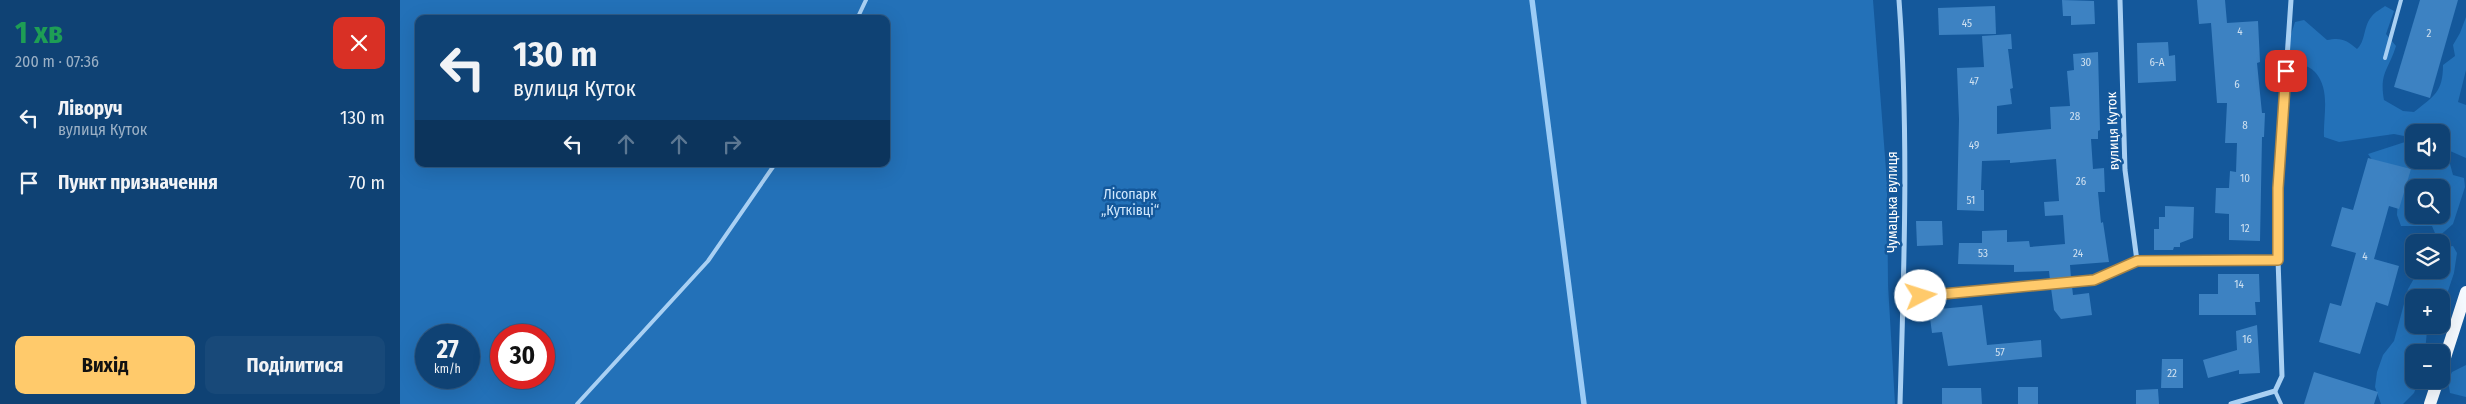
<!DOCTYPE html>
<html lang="uk">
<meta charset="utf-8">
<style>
body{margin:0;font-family:"Fira Sans Condensed",sans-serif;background:#184979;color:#f1f3f6;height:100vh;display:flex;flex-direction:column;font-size:19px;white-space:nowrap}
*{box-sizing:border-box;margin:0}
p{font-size:16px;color:#9bb0c5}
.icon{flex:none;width:28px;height:28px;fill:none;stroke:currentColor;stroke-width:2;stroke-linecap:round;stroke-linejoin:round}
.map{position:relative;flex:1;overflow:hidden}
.side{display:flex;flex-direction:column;background:#0f4274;width:400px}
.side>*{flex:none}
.guide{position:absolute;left:15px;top:15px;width:475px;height:152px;border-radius:10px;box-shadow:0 5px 20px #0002,0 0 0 1px #2f5b86;background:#0f4274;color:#f1f3f6;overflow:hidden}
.fabs{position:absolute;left:2005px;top:124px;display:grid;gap:10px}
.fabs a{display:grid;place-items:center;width:45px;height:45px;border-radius:10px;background:#0f4274;box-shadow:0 5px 20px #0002,0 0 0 1px #2f5b86;font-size:25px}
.speed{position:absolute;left:15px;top:324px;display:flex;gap:10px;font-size:25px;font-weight:700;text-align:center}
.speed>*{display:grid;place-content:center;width:65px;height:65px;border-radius:50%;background:#0f4274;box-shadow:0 5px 20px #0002,0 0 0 1px #2f5b86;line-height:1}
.speed small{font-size:12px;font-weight:400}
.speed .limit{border:8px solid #d22;background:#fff;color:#111}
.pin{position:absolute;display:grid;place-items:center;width:42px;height:42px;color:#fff;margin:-21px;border-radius:10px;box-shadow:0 2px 8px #0006}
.me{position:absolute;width:55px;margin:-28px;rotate:85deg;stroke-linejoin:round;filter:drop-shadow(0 0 4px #0008)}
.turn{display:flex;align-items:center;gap:18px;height:105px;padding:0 15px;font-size:22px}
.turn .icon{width:65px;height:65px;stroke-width:2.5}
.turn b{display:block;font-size:35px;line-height:42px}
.lanes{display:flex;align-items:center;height:48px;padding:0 15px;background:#0003;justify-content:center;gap:25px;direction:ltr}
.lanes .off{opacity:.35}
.round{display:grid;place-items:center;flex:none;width:52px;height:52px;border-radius:10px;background:#184979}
.head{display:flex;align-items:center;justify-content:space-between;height:85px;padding:0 15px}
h1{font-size:30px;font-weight:700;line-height:38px;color:#1e9e55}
.cta{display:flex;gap:10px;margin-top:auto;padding:10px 15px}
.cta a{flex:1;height:58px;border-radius:10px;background:#ffca6b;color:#111;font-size:20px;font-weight:700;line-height:58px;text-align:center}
.cta a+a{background:#184979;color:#f1f3f6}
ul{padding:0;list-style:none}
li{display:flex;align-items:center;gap:15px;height:65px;padding:0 15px}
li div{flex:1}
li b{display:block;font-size:19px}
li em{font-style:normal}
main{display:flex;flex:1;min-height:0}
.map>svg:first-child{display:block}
.green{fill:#2371b8;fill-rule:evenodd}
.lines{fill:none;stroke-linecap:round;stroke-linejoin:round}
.stream{stroke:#9cccf6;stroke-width:5.5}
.building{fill:#3d82c2}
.service{stroke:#a9d0f3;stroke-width:4}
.minor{stroke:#a9d0f3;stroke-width:5}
.primary{stroke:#f5faff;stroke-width:12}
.route-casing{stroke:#a68346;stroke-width:12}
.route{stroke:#ffca6b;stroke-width:9}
.labels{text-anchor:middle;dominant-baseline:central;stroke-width:5;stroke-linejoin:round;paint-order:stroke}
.number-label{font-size:11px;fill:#cee0f0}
.street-label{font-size:14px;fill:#fff;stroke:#14589b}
.park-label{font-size:14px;fill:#d1e8fd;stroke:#14589b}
</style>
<main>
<section class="side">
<div class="head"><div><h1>1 хв</h1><p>200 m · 07:36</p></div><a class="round" style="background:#d93025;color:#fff"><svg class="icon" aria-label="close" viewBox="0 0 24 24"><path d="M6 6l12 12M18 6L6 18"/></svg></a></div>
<ul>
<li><svg class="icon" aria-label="left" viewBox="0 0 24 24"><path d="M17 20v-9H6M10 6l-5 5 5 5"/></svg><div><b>Ліворуч</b><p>вулиця Куток</p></div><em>130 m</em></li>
<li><svg class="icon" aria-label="arrive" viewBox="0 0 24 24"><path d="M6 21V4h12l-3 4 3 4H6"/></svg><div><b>Пункт призначення</b></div><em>70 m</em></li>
</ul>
<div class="cta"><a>Вихід</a><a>Поділитися</a></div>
</section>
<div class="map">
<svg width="2066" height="404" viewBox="0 0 2066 404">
<rect width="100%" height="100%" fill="#14589b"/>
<!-- green -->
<g class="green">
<path d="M0,0H1473L1487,183L1488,285L1495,404H0ZM19,19H486V164H19ZM26,335H69V378H26ZM101,335H144V378H101Z"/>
<path d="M1985,6L1994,11L1986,34L1996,46C1989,69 1979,73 1984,100L2003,111L2014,112C2034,96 2043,92 2043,65L2055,56L2053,45L2060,33L2066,17V70L2058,102L2066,105V158L2041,147V132H2014V138L1994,134L1939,142L1924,137C1923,116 1931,90 1915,72C1907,64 1895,64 1885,53L1895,22L1904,20L1927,40C1941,37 1947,40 1957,49C1966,41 1963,26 1972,16C1975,12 1981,9 1985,6Z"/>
<path d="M2005,142L2014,143V160H2041V155L2050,164L2053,175L2064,178L2065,187L2053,224L2037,238L2032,226H2001L1997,215L1998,196L1968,154ZM2014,188H2041V215H2014Z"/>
<polygon points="2053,246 2057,253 2054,273 2041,312 2041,298 2014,298 2014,325 2032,325 2027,331 2025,352 2014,352 2014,380 2019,380 2014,393 2003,404 1981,404 1975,387 1977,372 1983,355 1994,341 2008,289 2016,275 2022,270 2041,270 2041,248"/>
<polygon points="2066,365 2066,397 2050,393 2048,381 2052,372"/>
</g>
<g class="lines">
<!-- stream -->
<polyline class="stream" points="1132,0 1184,404"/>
</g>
<!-- building -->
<g class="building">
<polygon points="1662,0 1694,1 1695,24 1671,25 1671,16 1663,16"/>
<polygon points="1797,0 1825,0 1827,23 1858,21 1860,62 1857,63 1862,113 1865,113 1864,137 1862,137 1860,241 1829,240 1829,214 1815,213 1816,188 1829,188 1830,171 1836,172 1837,143 1825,143 1827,103 1817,103 1811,23 1799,24"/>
<polygon points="2020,0 2058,0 2030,98 1994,87"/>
<polygon points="1595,6 1596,34 1539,35 1538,8"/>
<polygon points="1611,34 1612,49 1608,49 1613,88 1610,89 1612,104 1597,106 1597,134 1651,129 1650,107 1670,106 1667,71 1674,70 1673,54 1698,52 1700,130 1698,131 1698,139 1691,139 1693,169 1704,168 1705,192 1698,192 1701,223 1703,222 1709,262 1670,265 1671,278 1650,280 1649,271 1614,272 1614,265 1558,264 1559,243 1582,243 1582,231 1607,230 1607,242 1629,241 1630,247 1665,244 1663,215 1645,216 1644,202 1659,201 1656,159 1610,163 1610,160 1582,161 1581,190 1584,190 1584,211 1557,210 1559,119 1557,68 1584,67 1582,36"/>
<polygon points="1768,42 1769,56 1775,55 1776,81 1738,83 1737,43"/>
<polygon points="1968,158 2011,169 1999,209 1989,206 1974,259 1999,266 1988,306 1976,302 1960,354 1919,342 1930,303 1941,306 1956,253 1931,246 1942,207 1953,210"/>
<polygon points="1765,206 1794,207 1793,238 1780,243 1780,247 1774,247 1773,250 1754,250 1754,229 1759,229 1759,217 1765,217"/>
<polygon points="1516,221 1542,221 1543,245 1517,246"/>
<polygon points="1818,274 1859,274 1860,302 1855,302 1856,315 1799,315 1799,294 1818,294"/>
<polygon points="1672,286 1673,295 1689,293 1692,315 1661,319 1654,310 1651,288"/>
<polygon points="1582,305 1587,345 1641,340 1642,357 1548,366 1542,332 1532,333 1529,310"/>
<polygon points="1857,325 1860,373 1839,374 1839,370 1808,378 1803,360 1837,350 1836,331"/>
<polygon points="1762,359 1783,359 1783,388 1761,388"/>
<polygon points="1914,372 1978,392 1974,404 1904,404"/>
<rect x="1618" y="387" width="20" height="17"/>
<polygon points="1542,388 1581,388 1582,404 1542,404"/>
<polygon points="1758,389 1759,404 1736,404 1736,390"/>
</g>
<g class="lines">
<!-- service -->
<g class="service">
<polyline points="457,19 466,0"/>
<polyline points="1985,58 2001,0"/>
<polyline points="1875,391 1881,404"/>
<polyline points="177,404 308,261 375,164"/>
</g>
<!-- minor -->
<g class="minor">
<path d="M1499,0C1509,134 1504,270 1500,404"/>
<polyline points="1878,259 1878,188 1891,0"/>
<polyline points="1737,261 1878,259 1882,376 1875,391 1831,404"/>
<polyline points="1503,298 1694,280 1737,261 1725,170 1720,0"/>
</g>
<!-- primary -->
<g class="primary">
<polyline points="2041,370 2066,292"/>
<polyline points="2030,404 2038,380"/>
</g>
</g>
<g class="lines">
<!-- route casing -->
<g class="route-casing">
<polyline id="route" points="1521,296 1694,280 1737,261 1878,260 1878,188 1886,71"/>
</g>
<!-- route -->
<use href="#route" class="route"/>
</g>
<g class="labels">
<!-- number labels -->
<g class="number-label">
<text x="1567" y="23">45</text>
<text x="1840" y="31">4</text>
<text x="2029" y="33">2</text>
<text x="1686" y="62">30</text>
<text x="1757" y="62">6-А</text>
<text x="1574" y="81">47</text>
<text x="1837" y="84">6</text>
<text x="1675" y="116">28</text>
<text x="1845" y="125">8</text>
<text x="1574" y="145">49</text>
<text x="1845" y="178">10</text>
<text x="1681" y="181">26</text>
<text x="1571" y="200">51</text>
<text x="1845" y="228">12</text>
<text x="1583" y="253">53</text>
<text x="1678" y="253">24</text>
<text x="1965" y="256">4</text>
<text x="1839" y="284">14</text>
<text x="1847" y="339">16</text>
<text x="1600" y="352">57</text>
<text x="1772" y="373">22</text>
</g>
<!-- street labels -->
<g class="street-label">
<text transform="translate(1713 131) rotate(-92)">вулиця Куток</text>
<text transform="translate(1492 202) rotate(-90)">Чумацька вулиця</text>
</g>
<!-- park labels -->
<g class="park-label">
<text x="730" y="194">Лісопарк<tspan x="730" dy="16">„Кутківці“</tspan></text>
</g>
</g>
</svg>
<div class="fabs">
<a><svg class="icon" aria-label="sound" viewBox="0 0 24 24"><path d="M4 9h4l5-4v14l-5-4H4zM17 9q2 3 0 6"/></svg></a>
<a><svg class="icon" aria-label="search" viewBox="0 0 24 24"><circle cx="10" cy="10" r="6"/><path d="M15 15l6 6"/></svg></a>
<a><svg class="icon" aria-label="layers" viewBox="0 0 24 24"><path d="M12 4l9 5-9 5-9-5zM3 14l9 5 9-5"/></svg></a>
<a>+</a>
<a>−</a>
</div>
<div class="speed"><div>27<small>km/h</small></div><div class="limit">30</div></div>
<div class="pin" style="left:1886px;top:71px;background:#d93025"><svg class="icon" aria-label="arrive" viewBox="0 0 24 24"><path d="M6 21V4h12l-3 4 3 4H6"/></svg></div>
<svg class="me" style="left:1521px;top:296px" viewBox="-20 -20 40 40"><circle r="19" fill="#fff"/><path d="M0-13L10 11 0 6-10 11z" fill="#ffca6b"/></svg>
<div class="guide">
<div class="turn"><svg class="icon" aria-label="left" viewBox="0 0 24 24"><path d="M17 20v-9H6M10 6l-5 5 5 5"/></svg><div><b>130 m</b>вулиця Куток</div></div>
<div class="lanes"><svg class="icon" aria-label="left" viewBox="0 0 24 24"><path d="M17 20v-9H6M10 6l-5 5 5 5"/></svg><svg class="icon off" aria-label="ahead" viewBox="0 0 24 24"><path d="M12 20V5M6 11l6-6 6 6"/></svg><svg class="icon off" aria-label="ahead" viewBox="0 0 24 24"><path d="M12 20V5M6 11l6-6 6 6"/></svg><svg class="icon off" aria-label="right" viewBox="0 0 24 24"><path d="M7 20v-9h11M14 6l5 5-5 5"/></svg></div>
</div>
</div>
</main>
